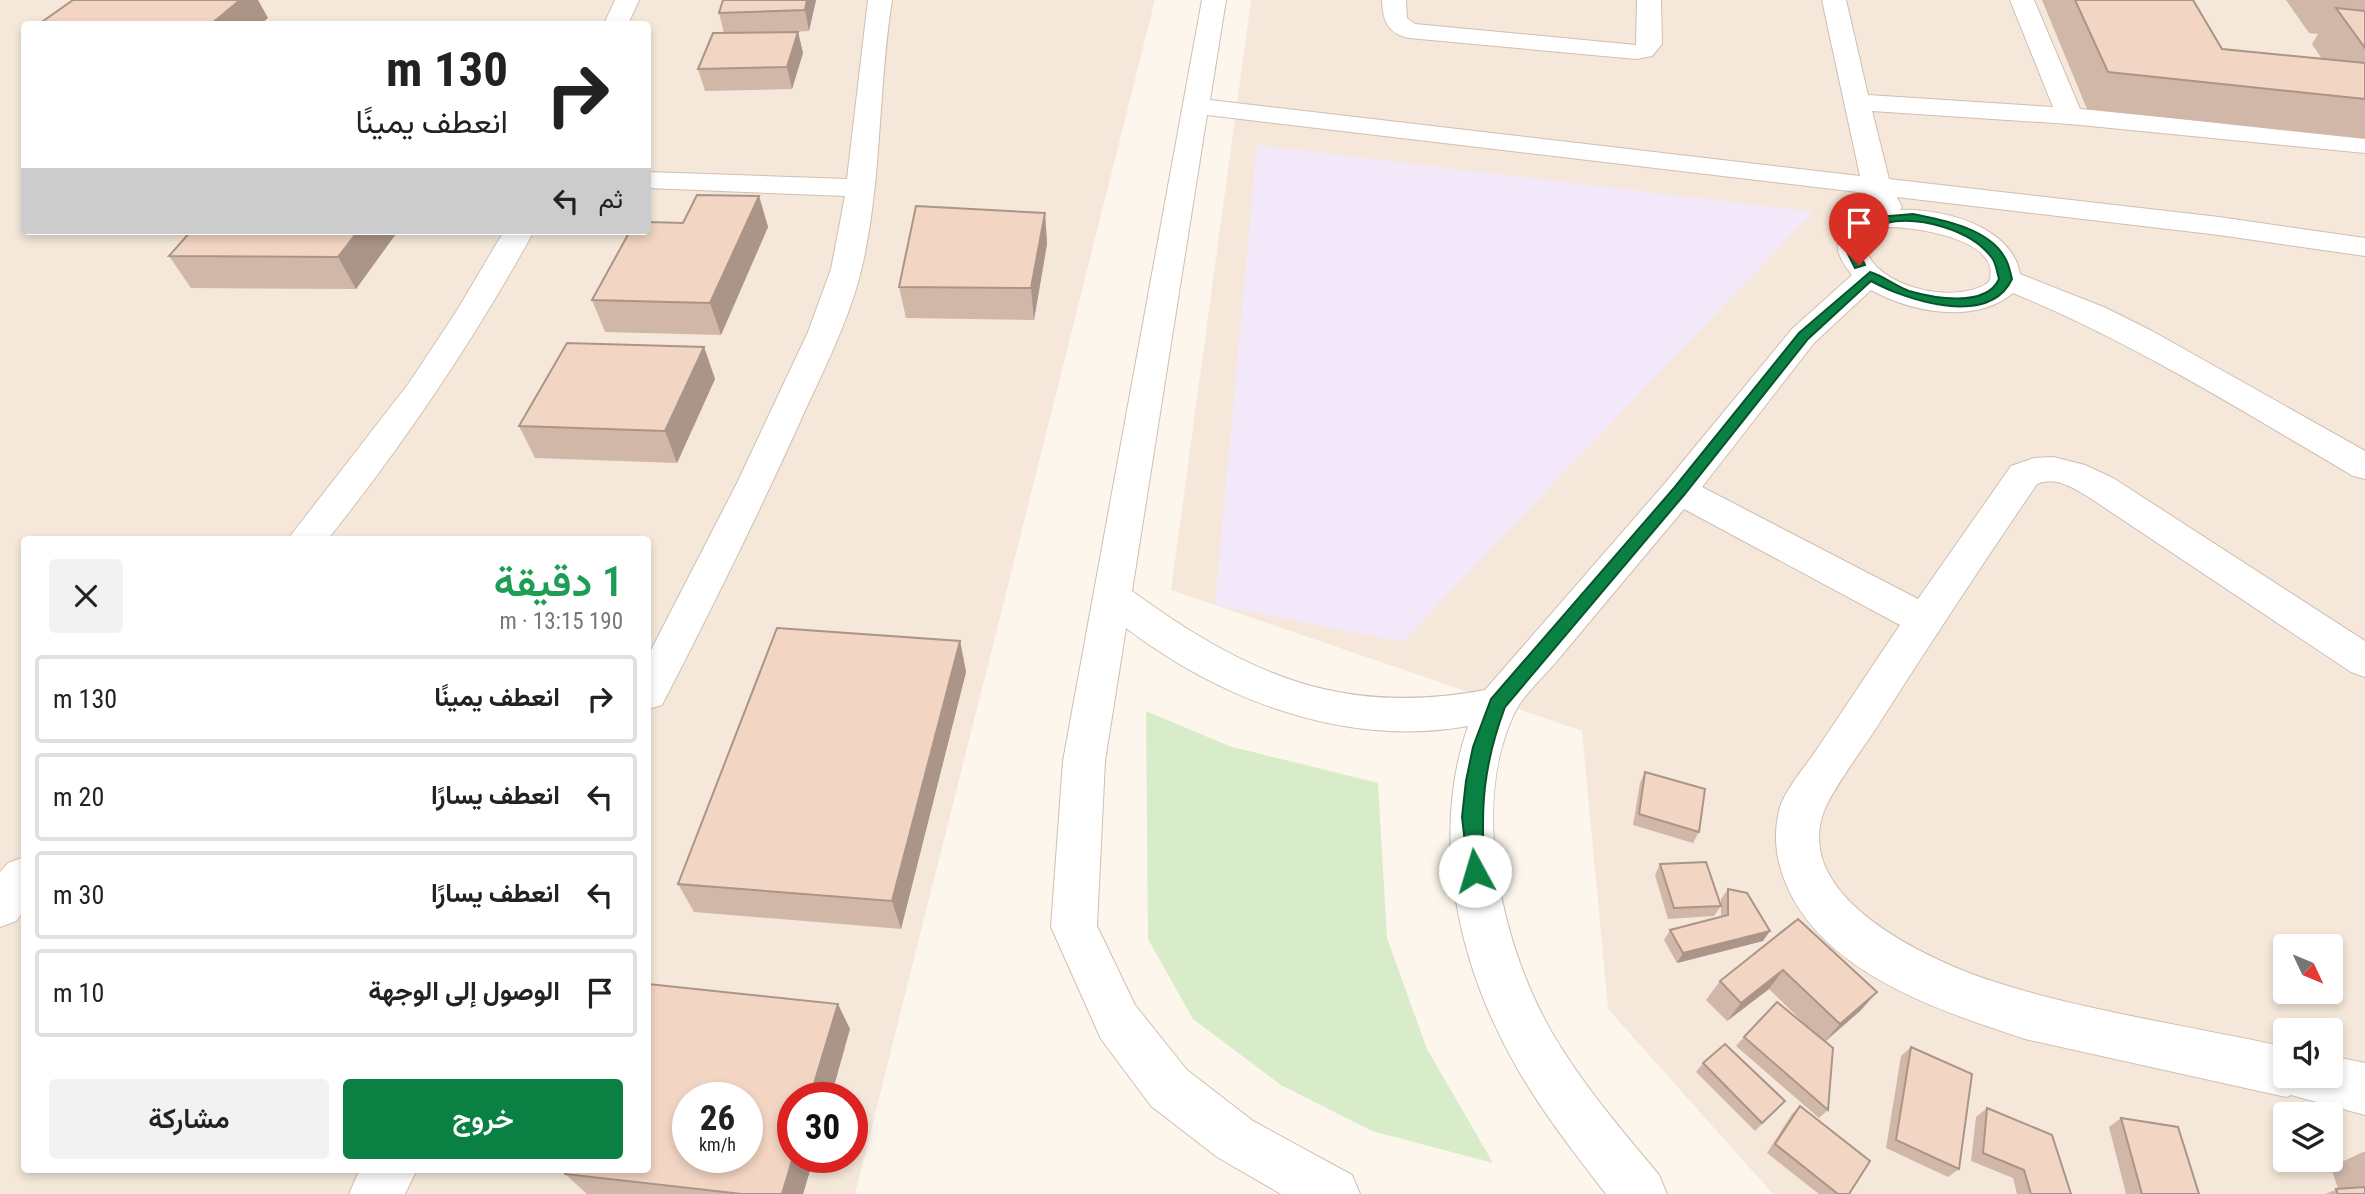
<!DOCTYPE html>
<html lang="ar">
<meta charset="utf-8">
<style>
body{margin:0;font-family:"Roboto Condensed",Vazirmatn,sans-serif;background:#f2f2f2;color:#222;direction:rtl;height:100vh;display:flex;flex-direction:column;font-size:26px;white-space:nowrap}
*{box-sizing:border-box;margin:0}
p{font-size:23px;color:#767676}
.icon{flex:none;width:38px;height:38px;fill:none;stroke:currentColor;stroke-width:2;stroke-linecap:round;stroke-linejoin:round}
.map{position:relative;flex:1;overflow:hidden;direction:ltr}
.side{position:absolute;left:21px;top:536px;width:630px;height:637px;display:flex;flex-direction:column;background:#fff;border-radius:7px;box-shadow:0 4px 10px #0003;direction:rtl}
.side>*{flex:none}
.top-card{position:absolute;left:21px;top:21px;width:630px;height:214px;border-radius:7px;box-shadow:0 4px 10px #0003;direction:rtl;background:#fff;color:#222;overflow:hidden}
.needle{width:46px;rotate:134deg}
.controls{position:absolute;left:2273px;top:934px;display:grid;gap:14px}
.controls a{display:grid;place-items:center;width:70px;height:70px;border-radius:7px;background:#fff;box-shadow:0 4px 10px #0003;font-size:35px}
.speed{position:absolute;left:672px;top:1082px;display:flex;gap:14px;font-size:35px;font-weight:700;text-align:center}
.speed>*{display:grid;place-content:center;width:91px;height:91px;border-radius:50%;background:#fff;box-shadow:0 4px 10px #0003;line-height:1}
.speed small{font-size:18px;font-weight:400}
.speed .limit{border:10px solid #d22;background:#fff;color:#111}
.pin{position:absolute;display:grid;place-items:center;width:60px;height:60px;color:#fff;margin:-72px -30px;border-radius:50% 50% 50% 0;rotate:-45deg;box-shadow:0 0 7px #0007}
.pin .icon{rotate:45deg}
.me{position:absolute;width:77px;margin:-38px;rotate:354deg;stroke-linejoin:round;filter:drop-shadow(0 0 5px #0008)}
.turn{display:flex;align-items:center;gap:24px;height:147px;padding:0 28px;font-size:32px}
.turn .icon{width:91px;height:91px;stroke-width:2.5}
.turn b{display:block;font-size:49px;line-height:60px}
.then{display:flex;align-items:center;height:66px;padding:0 28px;background:#0003;gap:14px;font-size:26px}
.round{display:grid;place-items:center;flex:none;width:74px;height:74px;border-radius:7px;background:#f2f2f2}
.headline{display:flex;align-items:center;justify-content:space-between;height:119px;padding:0 28px}
h1{font-size:42px;font-weight:600;line-height:52px;color:#1e9e55}
.button{display:flex;gap:14px;margin-top:auto;padding:14px 28px}
.button a{flex:1;height:80px;border-radius:7px;background:#0b8043;color:#fff;font-size:28px;font-weight:600;line-height:80px;text-align:center}
.button a+a{background:#f2f2f2;color:#222}
ul{padding:0;list-style:none}
li{display:flex;align-items:center;gap:21px;height:88px;margin:0 14px 10px;padding:0 14px;border:4px solid #e0e0e0;border-radius:7px}
li div{flex:1}
li b{display:block;font-size:26px}
li em{font-style:normal}
.map>svg:first-child{display:block}
.residential{fill:#f5e8da;fill-rule:evenodd}
.education{fill:#f3e8fa}
.green{fill:#d8ecc9}
.lines{fill:none;stroke-linecap:round;stroke-linejoin:round}
.street-casing{stroke:#d1beb0;stroke-width:2}
.secondary-casing{stroke:#d6c0b0;stroke-width:2}
.street{fill:#fff;fill-rule:evenodd}
.secondary{fill:#fff;fill-rule:evenodd}
.wall{fill:#d1b7a8}
.shaded-wall{fill:#aa9588}
.building{fill:#f3d5c3;stroke:#aa9588;stroke-width:2;fill-rule:evenodd}
.route{fill:#0b8043;stroke:#07532c;stroke-width:2}
</style>
<div class="map">
<svg width="2365" height="1194" viewBox="0 0 2365 1194">
<rect width="100%" height="100%" fill="#fdf6ec"/>
<!-- residential -->
<g class="residential">
<path d="M0,0H1155L855,1194H0ZM24,24H648V231H24ZM24,539H648V1169H24ZM688,1097H747V1157H688ZM793,1097H852V1157H793Z"/>
<path d="M1251,0H2365V1194H1773L1608,1009L1582,731L1171,590ZM2286,947H2331V992H2286ZM2286,1031H2331V1076H2286ZM2286,1115H2331V1160H2286Z"/>
</g>
<!-- education -->
<polygon class="education" points="1257,145 1813,212 1402,642 1215,605"/>
<!-- green -->
<polygon class="green" points="1146,711 1229,746 1378,783 1387,938 1427,1049 1493,1163 1372,1131 1281,1085 1193,1019 1148,939"/>
<g class="lines">
<!-- street casing -->
<g class="street-casing">
<g id="street">
<path d="M868,0H892C878,89 882,180 862,267C849,322 822,373 799,424C756,519 710,612 662,705L648,709V656L737,483L808,332L831,269L845,196L648,188V172L847,179Z"/>
<path d="M1202,0H1226L1210,100L1860,176L1822,0H1846L1868,95L2053,107L2010,0H2034L2080,109L2365,137V153L2070,124L1872,111L1889,179L2219,217L2365,238V256L2219,235L1897,197L1902,207L1900,210C1941,208 2012,226 2020,274L2106,308L2152,331L2365,451V479L2353,476C2241,410 2132,342 2013,293C1975,325 1911,312 1871,290L1814,343L1702,487L1918,599L2011,466L2034,458L2053,457L2085,465L2113,478L2365,641V677L2351,672L2087,496C2072,487 2054,476 2037,484C1983,563 1931,642 1880,722C1865,746 1833,788 1824,811C1791,898 1929,960 1992,981C2084,1011 2190,1026 2286,1047V1076H2331V1056L2365,1063V1115L2291,1095L2286,1097L2025,1039C1935,1009 1812,970 1781,870C1775,850 1774,828 1780,807C1787,787 1805,767 1817,749C1845,708 1872,666 1900,625L1684,509C1643,558 1602,607 1561,656C1547,674 1524,693 1514,714C1470,807 1502,945 1551,1031C1581,1083 1621,1129 1659,1175L1667,1194H1606C1575,1154 1543,1113 1517,1068C1459,967 1429,839 1468,726C1347,748 1222,701 1126,628L1105,761L1097,926L1135,1005L1187,1070L1253,1121L1352,1175L1360,1194H1281L1217,1157L1151,1106L1101,1039L1051,927L1063,761ZM1207,115L1866,193L1877,212C1840,223 1824,242 1852,275L1792,329L1666,482L1485,690C1341,717 1246,674 1132,591ZM1889,227C1914,227 2004,239 1989,282C1958,305 1883,289 1867,253V238Z"/>
<path d="M1382,0H1406L1407,18L1415,24L1636,45L1637,0H1661L1662,44L1652,56L1636,59L1409,38C1387,33 1383,21 1382,0Z"/>
<polygon points="360,1169 417,1169 405,1194 349,1194"/>
</g>
</g>
<!-- secondary casing -->
<g class="secondary-casing">
<g id="secondary">
<polygon points="615,0 639,0 628,24 604,24"/>
<path d="M504,231H534C474,340 405,442 328,539H288L409,383L456,312Z"/>
<polygon points="24,857 24,911 16,921 0,927 0,872 8,863"/>
</g>
</g>
<!-- street -->
<use href="#street" class="street"/>
<!-- secondary -->
<use href="#secondary" class="secondary"/>
</g>
<!-- wall -->
<g class="wall">
<polygon points="816,0 809,31 791,32 798,32 803,53 792,89 705,91 698,69 724,33 719,13"/>
<polygon points="2042,0 2193,0 2222,49 2322,59 2312,44 2318,34 2309,33 2286,0 2365,0 2365,139 2087,109"/>
<polygon points="759,196 768,227 721,335 605,332 592,300 683,223"/>
<polygon points="1045,213 1047,244 1034,320 906,318 899,287"/>
<polygon points="398,231 356,289 191,288 169,256"/>
<polygon points="704,347 715,379 677,463 535,458 519,426"/>
<polygon points="960,641 966,672 901,929 694,912 678,884"/>
<polygon points="1645,772 1699,832 1693,843 1633,825 1640,783"/>
<polygon points="1660,864 1721,906 1714,916 1668,919 1655,875"/>
<polygon points="1728,889 1763,941 1677,963 1664,940 1670,930 1721,917 1721,899"/>
<polygon points="1798,919 1877,992 1860,1011 1825,1042 1828,1110 1819,1118 1736,1046 1744,1037 1815,1034 1769,989 1727,1021 1706,1000 1720,981"/>
<polygon points="850,1029 793,1157 814,1157 803,1194 587,1194 565,1174"/>
<polygon points="1911,1047 1959,1169 1948,1177 1886,1148 1901,1056"/>
<polygon points="1703,1063 1785,1101 1755,1131 1696,1072"/>
<polygon points="1800,1106 1849,1194 1819,1194 1767,1153 1792,1114"/>
<polygon points="1987,1108 2071,1194 2017,1194 2013,1178 1971,1161 1976,1117"/>
<polygon points="2121,1118 2199,1194 2126,1194 2109,1127"/>
<polygon points="2363,1152 2365,1152 2365,1194 2325,1194 2338,1189 2331,1167"/>
</g>
<!-- shaded-wall -->
<g class="shaded-wall">
<polygon points="240,0 258,0 268,18 261,24 211,24"/>
<polygon points="807,0 816,0 809,31 805,10"/>
<polygon points="798,32 803,53 792,89 787,67"/>
<polygon points="759,196 768,227 721,335 710,303"/>
<polygon points="1045,213 1047,244 1034,320 1031,288"/>
<polygon points="358,231 398,231 356,289 338,257"/>
<polygon points="704,347 715,379 677,463 665,431"/>
<polygon points="960,641 966,672 901,929 892,901"/>
<polygon points="1770,931 1763,941 1677,963 1683,953"/>
<polygon points="1783,970 1769,989 1727,1021 1741,1003"/>
<polygon points="1877,992 1860,1011 1824,1042 1840,1024"/>
<polygon points="838,1004 850,1029 831,1097 810,1097"/>
<polygon points="793,1157 814,1157 803,1194 782,1194"/>
</g>
<!-- building -->
<g class="building">
<polygon points="73,0 240,0 211,24 39,24"/>
<polygon points="723,0 807,0 805,10 719,13"/>
<polygon points="2075,0 2193,0 2222,49 2365,63 2365,99 2108,72"/>
<polygon points="2336,8 2365,11 2365,48"/>
<polygon points="798,32 787,67 698,69 713,33"/>
<polygon points="697,195 759,196 710,303 592,300 630,231 648,231 648,222 683,223"/>
<polygon points="916,206 1045,213 1031,288 899,287"/>
<polygon points="191,231 358,231 338,257 169,256"/>
<polygon points="567,343 704,347 665,431 519,426"/>
<polygon points="777,628 960,641 892,901 678,884"/>
<polygon points="1645,772 1705,789 1699,832 1639,814"/>
<polygon points="1706,862 1721,906 1674,908 1660,864"/>
<polygon points="1728,889 1747,893 1770,931 1683,953 1670,930 1728,915"/>
<polygon points="1798,919 1877,992 1840,1024 1783,970 1741,1003 1720,981"/>
<path d="M648,984L838,1004L810,1097H793V1157L782,1194H742L565,1174L567,1169H648ZM688,1097H747V1157H688Z"/>
<polygon points="1777,1002 1833,1048 1828,1110 1744,1037"/>
<polygon points="1725,1044 1785,1101 1762,1123 1703,1063"/>
<polygon points="1911,1047 1972,1074 1959,1169 1896,1140"/>
<polygon points="1800,1106 1870,1161 1849,1194 1838,1194 1775,1144"/>
<polygon points="1987,1108 2052,1135 2071,1194 2031,1194 2024,1170 1983,1153"/>
<polygon points="2121,1118 2178,1127 2199,1194 2142,1194"/>
<polygon points="2365,1187 2365,1194 2338,1194 2336,1189"/>
</g>
<!-- route -->
<path class="route" d="M1913,214C1942,220 1989,228 2005,258C2009,264 2010,272 2012,279C1989,328 1906,300 1871,281L1808,339L1684,495L1505,707C1483,766 1480,809 1485,871L1482,877L1475,879L1469,877L1462,817L1466,781L1473,747L1491,699L1674,488L1799,333L1870,272C1884,276 1895,286 1909,291C1933,298 1986,308 1999,279C1997,272 1996,263 1992,258C1972,230 1918,215 1886,223C1877,224 1868,231 1861,235L1857,248L1865,265L1855,268L1845,248L1851,230L1878,217Z"/>
</svg>
<div class="controls">
<a><svg class="needle" viewBox="-14 -14 28 28"><path d="M0-13l5 13h-10z" fill="#e53935"/><path d="M0 13l5-13h-10z" fill="#767676"/></svg></a>
<a><svg class="icon" aria-label="sound" viewBox="0 0 24 24"><path d="M4 9h4l5-4v14l-5-4H4zM17 9q2 3 0 6"/></svg></a>
<a><svg class="icon" aria-label="layers" viewBox="0 0 24 24"><path d="M12 4l9 5-9 5-9-5zM3 14l9 5 9-5"/></svg></a>
</div>
<div class="speed"><div>26<small>km/h</small></div><div class="limit">30</div></div>
<div class="pin" style="left:1859px;top:265px;background:#d93025"><svg class="icon" aria-label="arrive" viewBox="0 0 24 24"><path d="M6 21V4h12l-3 4 3 4H6"/></svg></div>
<svg class="me" style="left:1475px;top:871px" viewBox="-20 -20 40 40"><circle r="19" fill="#fff"/><path d="M0-13L10 11 0 6-10 11z" fill="#0b8043"/></svg>
<div class="top-card">
<div class="turn"><svg class="icon" aria-label="right" viewBox="0 0 24 24"><path d="M7 20v-9h11M14 6l5 5-5 5"/></svg><div><b>130 m</b>انعطف يمينًا</div></div>
<div class="then">ثم<svg class="icon" aria-label="left" viewBox="0 0 24 24"><path d="M17 20v-9H6M10 6l-5 5 5 5"/></svg></div>
</div>
<section class="side">
<div class="headline"><div><h1>1 دقيقة</h1><p>190 m · 13:15</p></div><a class="round"><svg class="icon" aria-label="close" viewBox="0 0 24 24"><path d="M6 6l12 12M18 6L6 18"/></svg></a></div>
<ul>
<li><svg class="icon" aria-label="right" viewBox="0 0 24 24"><path d="M7 20v-9h11M14 6l5 5-5 5"/></svg><div><b>انعطف يمينًا</b></div><em>130 m</em></li>
<li><svg class="icon" aria-label="left" viewBox="0 0 24 24"><path d="M17 20v-9H6M10 6l-5 5 5 5"/></svg><div><b>انعطف يسارًا</b></div><em>20 m</em></li>
<li><svg class="icon" aria-label="left" viewBox="0 0 24 24"><path d="M17 20v-9H6M10 6l-5 5 5 5"/></svg><div><b>انعطف يسارًا</b></div><em>30 m</em></li>
<li><svg class="icon" aria-label="arrive" viewBox="0 0 24 24"><path d="M6 21V4h12l-3 4 3 4H6"/></svg><div><b>الوصول إلى الوجهة</b></div><em>10 m</em></li>
</ul>
<div class="button"><a>خروج</a><a>مشاركة</a></div>
</section>
</div>
